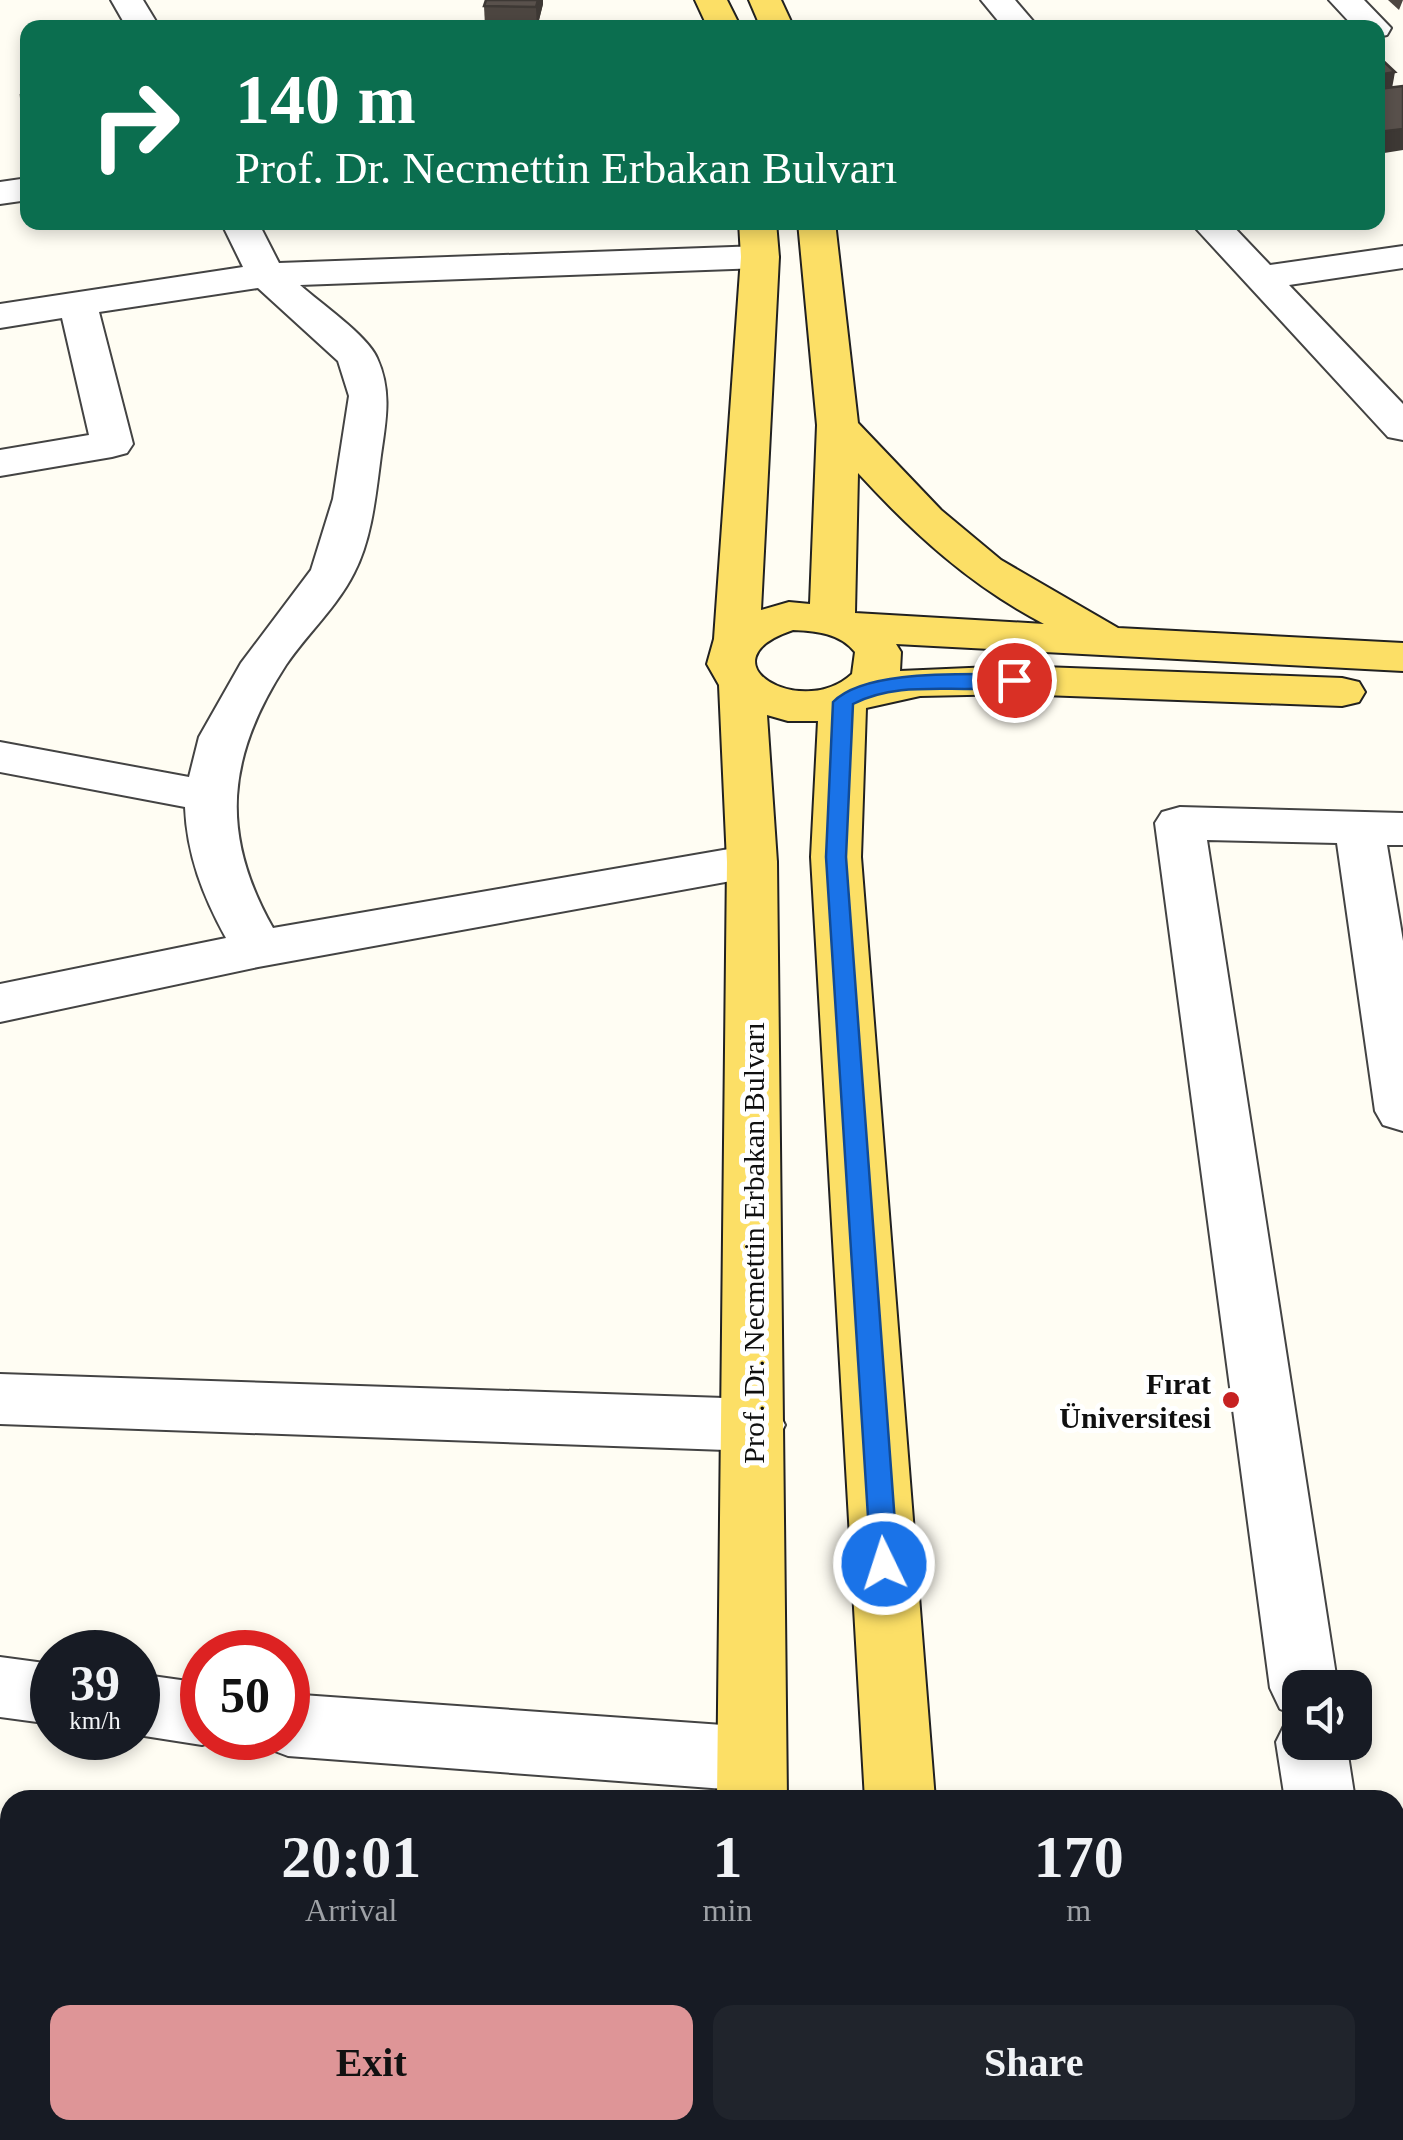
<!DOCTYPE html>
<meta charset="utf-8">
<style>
body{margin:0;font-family:"Times New Roman",serif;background:#20242c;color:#f1f3f6;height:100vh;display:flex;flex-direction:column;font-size:38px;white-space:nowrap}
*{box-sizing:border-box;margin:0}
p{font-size:32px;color:#9ea1a6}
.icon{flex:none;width:55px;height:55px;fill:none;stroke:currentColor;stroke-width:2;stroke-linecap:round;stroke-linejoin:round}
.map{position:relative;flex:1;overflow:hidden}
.panel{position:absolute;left:0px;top:1790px;width:1405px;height:350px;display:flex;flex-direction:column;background:#171b24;border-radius:30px 30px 0 0;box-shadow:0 5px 15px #0003}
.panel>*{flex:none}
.guide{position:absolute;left:20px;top:20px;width:1365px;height:210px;border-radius:20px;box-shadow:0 5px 15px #0003;background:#0b6e4f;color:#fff;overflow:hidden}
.fabs{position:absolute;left:1282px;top:1670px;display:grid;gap:20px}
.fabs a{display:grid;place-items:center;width:90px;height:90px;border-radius:20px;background:#171b24;box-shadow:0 5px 15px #0003;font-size:50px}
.speed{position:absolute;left:30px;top:1630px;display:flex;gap:20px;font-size:50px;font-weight:700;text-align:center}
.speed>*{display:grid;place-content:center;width:130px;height:130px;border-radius:50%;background:#171b24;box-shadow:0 5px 15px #0003;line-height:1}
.speed small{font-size:25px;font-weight:400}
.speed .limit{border:15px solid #d22;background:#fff;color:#111}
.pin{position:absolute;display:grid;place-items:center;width:85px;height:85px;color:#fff;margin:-42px;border:5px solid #fff;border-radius:50%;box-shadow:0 2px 10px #0007}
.me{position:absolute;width:110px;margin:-55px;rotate:356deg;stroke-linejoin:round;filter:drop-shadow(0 0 8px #0008)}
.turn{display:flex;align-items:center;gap:35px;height:210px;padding:0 50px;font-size:45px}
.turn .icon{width:130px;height:130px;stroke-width:2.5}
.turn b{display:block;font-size:70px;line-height:85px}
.eta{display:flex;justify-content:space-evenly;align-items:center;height:170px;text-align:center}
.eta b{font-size:60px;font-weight:700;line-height:70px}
.primary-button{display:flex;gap:20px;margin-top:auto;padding:20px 50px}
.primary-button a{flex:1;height:115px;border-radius:20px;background:#de9597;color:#111;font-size:40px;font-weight:700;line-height:115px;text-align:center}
.primary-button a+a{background:#20242c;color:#f1f3f6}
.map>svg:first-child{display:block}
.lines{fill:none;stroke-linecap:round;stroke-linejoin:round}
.minor-casing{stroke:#434343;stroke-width:4}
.major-casing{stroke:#212121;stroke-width:4}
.minor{fill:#fff;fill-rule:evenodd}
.major{fill:#fcdf66;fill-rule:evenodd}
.wall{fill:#4d4641}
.shaded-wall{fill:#3e3935}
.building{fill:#59514c;stroke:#3e3935;stroke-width:2.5}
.route{fill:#1a73e8;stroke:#114b97;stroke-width:2.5}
.poi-dot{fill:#c62222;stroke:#fff;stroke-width:4}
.labels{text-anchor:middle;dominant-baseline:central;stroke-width:10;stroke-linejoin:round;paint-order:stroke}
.street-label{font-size:30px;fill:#101010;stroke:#fff}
.poi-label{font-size:30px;font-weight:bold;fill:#101010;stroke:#fff;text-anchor:end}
</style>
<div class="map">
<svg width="1403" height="2140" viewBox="0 0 1403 2140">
<rect width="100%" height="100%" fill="#fffdf3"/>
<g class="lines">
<!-- minor casing -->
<g class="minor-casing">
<g id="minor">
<polygon points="111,0 143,0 160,28 127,28"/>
<polygon points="981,0 1015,0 1039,28 1004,28"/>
<polygon points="1329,0 1364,0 1391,28 1387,35 1378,37 1378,28 1355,28"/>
<polygon points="28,178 28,200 0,204 0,182"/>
<path d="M221,222H258L279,263L760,246L773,249L779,257L773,265L760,268L300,285C320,303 367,335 377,358C392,391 386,420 381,455C376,493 372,539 354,573C337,607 307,634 286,665C227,756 219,833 273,928L752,845L770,850L777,862L770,874L258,967L0,1022V984L226,938C203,896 187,855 185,807L0,772V742L189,777L199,737L241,663L311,570L333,499L349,396L338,361L258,288L99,312L133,444L127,453L112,457L0,476V450L89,435L62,318L0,328V304L243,267Z"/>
<polygon points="1190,222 1229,222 1270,265 1403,246 1403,268 1289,285 1403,404 1403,440 1388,437"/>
<polygon points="1180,807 1403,813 1403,845 1387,845 1403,941 1403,1131 1383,1125 1375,1111 1337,843 1207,840 1338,1688 1300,1688 1300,1742 1346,1742 1355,1800 1285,1800 1276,1742 1287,1720 1297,1716 1280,1709 1270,1688 1155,823 1162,812"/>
<polygon points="0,1374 754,1399 776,1407 785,1425 776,1443 754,1451 0,1424"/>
<polygon points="0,1657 52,1664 52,1724 0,1717"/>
<polygon points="138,1674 202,1683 202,1738 222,1738 202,1745 138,1735"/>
<polygon points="288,1694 751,1727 776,1737 786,1759 776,1781 751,1791 288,1756 264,1747 259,1738 288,1738"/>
<rect x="1395" y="1903" width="8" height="70"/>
<polygon points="1395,2102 1403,2121 1403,2140 1331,2140 1329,2130 1395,2130"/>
</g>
</g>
<!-- major casing -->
<g class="major-casing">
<g id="major">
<polygon points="695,0 727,0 741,28 708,28"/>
<polygon points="749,0 781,0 794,28 761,28"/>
<path d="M739,222H776L779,257L761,610L789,602L810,604L817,425L798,222H835L858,423L941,510L1001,560L1118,628L1403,643V671L896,644L901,652L900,671L1015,666L1342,678L1359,682L1365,692L1359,702L1342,706L1015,694L920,696L866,708L861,857L935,1800H865L811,857L818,721H788L767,715L777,862L787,1800H717L727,862L719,685L707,664L714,639L741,257ZM858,473C913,533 971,586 1044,624L855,613ZM793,630C816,631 840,633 855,652L852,674C801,721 700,661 793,630Z"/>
<rect x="726" y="2130" width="78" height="10"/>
<rect x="884" y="2130" width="78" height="10"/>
</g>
</g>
<!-- minor -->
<use href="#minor" class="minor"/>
<!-- major -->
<use href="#major" class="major"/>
</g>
<!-- wall -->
<g class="wall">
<polygon points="1388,0 1403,0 1399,10"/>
<polygon points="543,4 537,28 485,26 484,6"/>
</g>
<!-- shaded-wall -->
<g class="shaded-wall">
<polygon points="538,0 543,0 543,4 537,28 536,7"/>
<polygon points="1395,72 1391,94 1378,96 1378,75"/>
<polygon points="1403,129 1403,150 1378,154 1378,132"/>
</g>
<!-- building -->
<g class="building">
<polygon points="486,0 538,0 536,7 484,6"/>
<polygon points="1378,56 1395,72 1378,75"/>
<polygon points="1403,86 1403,129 1378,132 1378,89"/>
<polygon points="28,94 28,119 23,119 21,95"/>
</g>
<!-- route -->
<path class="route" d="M1014,674L1024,680L1021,684C966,697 906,677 853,704L846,857L898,1564L894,1572L884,1576L875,1572L871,1564L826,857L833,702C866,668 969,675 1014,674Z"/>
<!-- markers -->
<circle class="poi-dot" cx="1231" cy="1400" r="10"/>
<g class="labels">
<!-- street labels -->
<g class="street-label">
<text transform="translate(753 1243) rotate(-90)">Prof. Dr. Necmettin Erbakan Bulvarı</text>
</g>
<!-- poi labels -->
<g class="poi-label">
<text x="1211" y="1383">Fırat<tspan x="1211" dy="34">Üniversitesi</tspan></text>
</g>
</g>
</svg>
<div class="fabs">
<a><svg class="icon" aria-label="sound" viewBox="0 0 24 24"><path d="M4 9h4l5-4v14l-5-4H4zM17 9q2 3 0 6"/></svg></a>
</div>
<div class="speed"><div>39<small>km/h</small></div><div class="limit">50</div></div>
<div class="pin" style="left:1014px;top:680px;background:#d93025"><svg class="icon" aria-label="arrive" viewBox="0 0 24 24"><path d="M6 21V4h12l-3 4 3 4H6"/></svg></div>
<svg class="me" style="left:884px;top:1564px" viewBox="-20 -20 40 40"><circle r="17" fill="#1a73e8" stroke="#fff" stroke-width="3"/><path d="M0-11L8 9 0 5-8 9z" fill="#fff"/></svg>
<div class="guide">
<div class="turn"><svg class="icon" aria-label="right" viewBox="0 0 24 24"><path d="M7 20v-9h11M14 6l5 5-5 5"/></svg><div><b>140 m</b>Prof. Dr. Necmettin Erbakan Bulvarı</div></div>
</div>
<section class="panel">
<div class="eta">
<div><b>20:01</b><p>Arrival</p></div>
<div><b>1</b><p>min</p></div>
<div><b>170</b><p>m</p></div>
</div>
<div class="primary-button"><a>Exit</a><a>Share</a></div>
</section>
</div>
